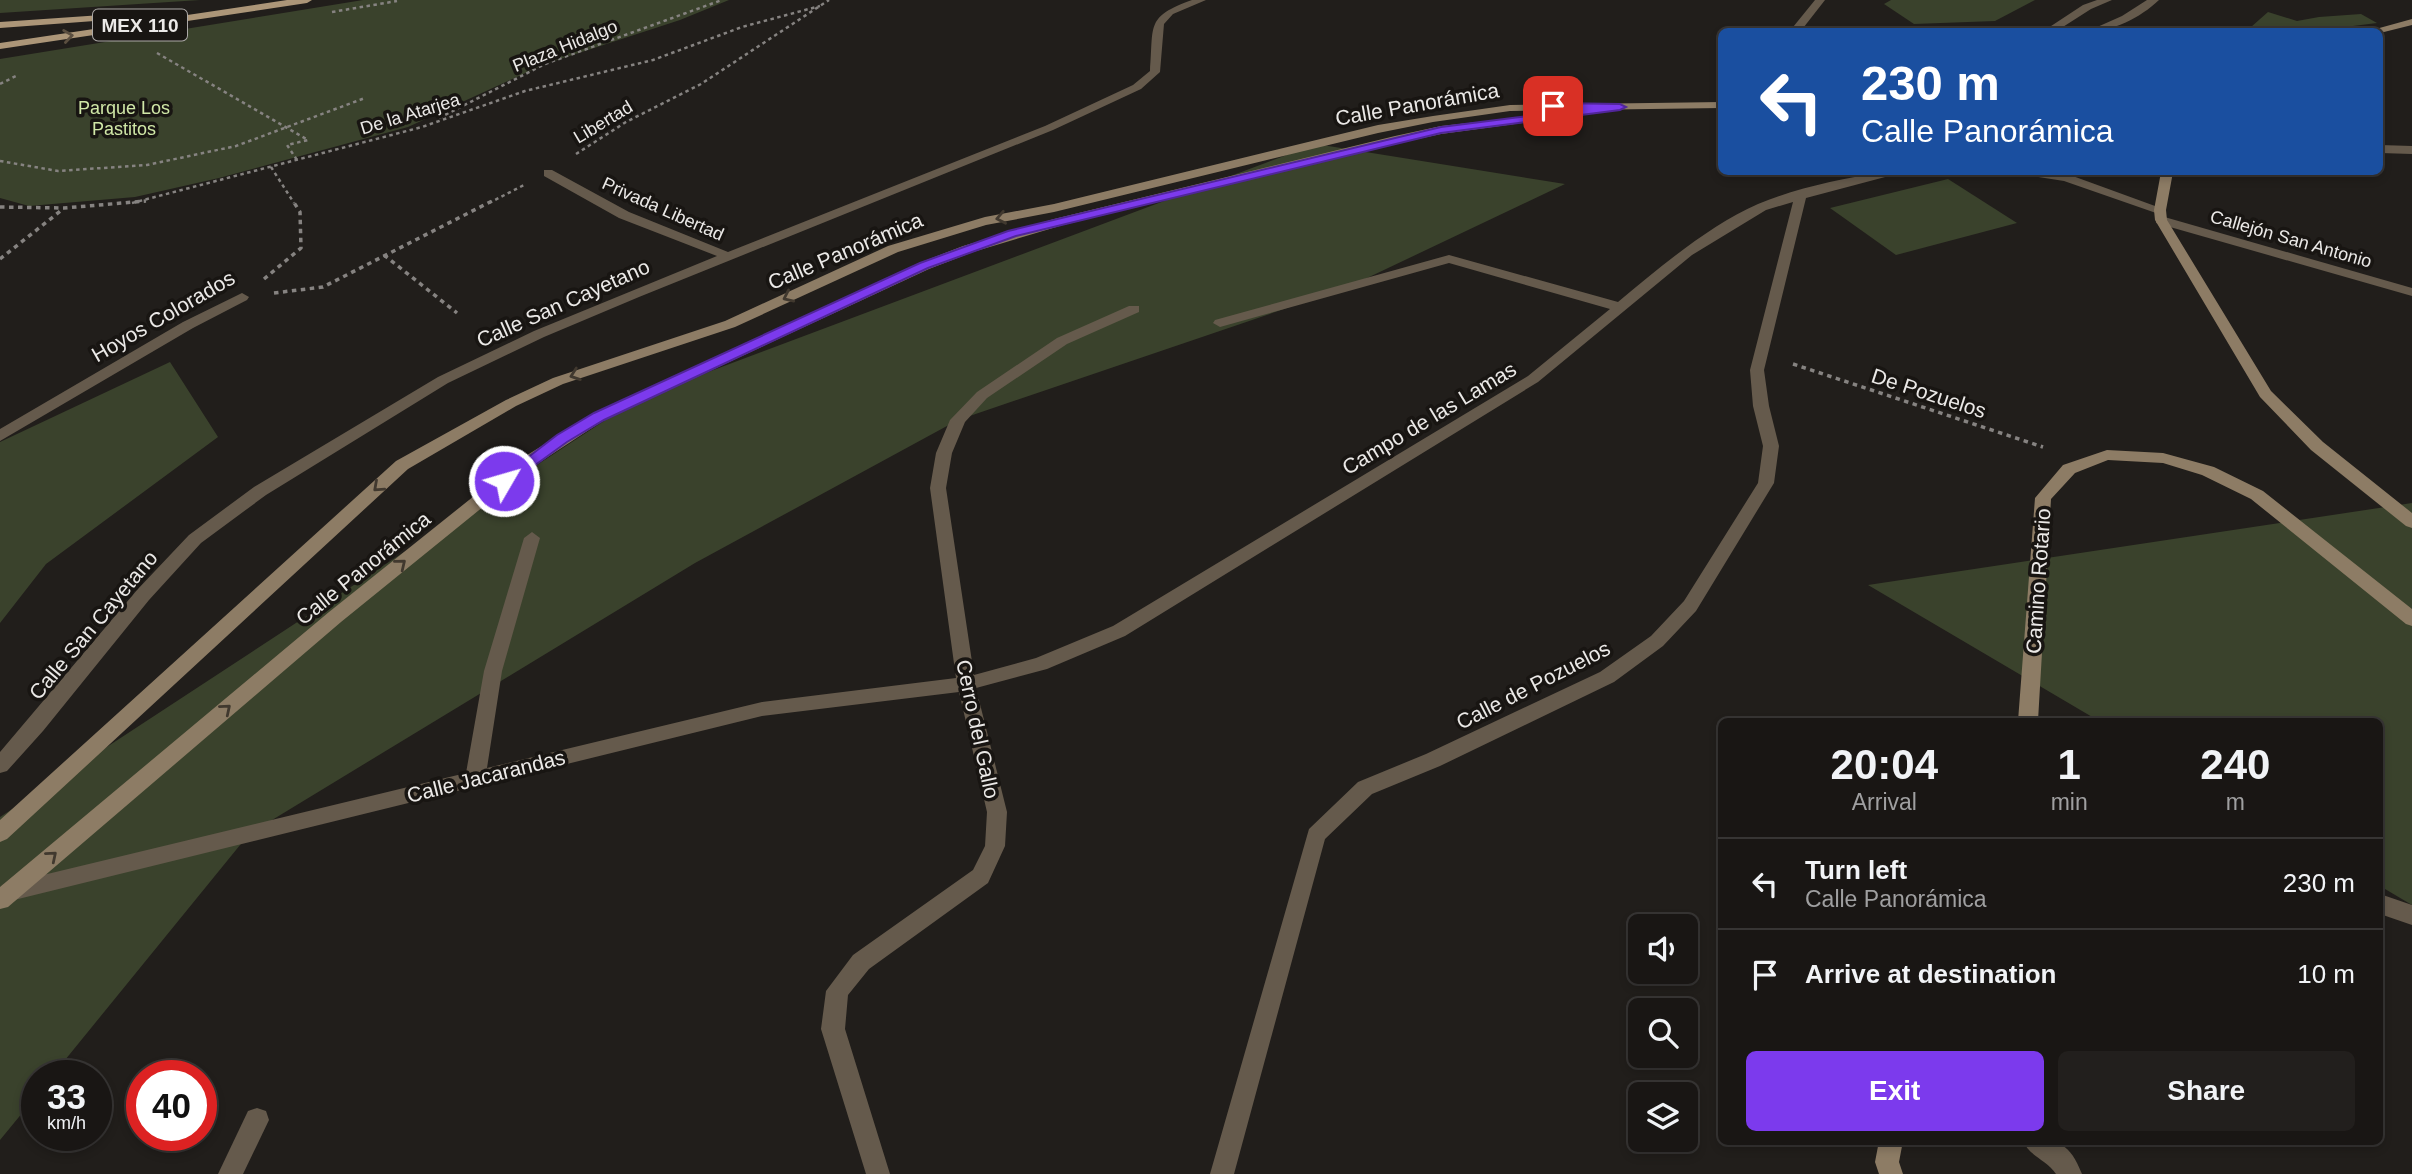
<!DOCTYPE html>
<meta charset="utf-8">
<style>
body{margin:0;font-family:Helvetica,sans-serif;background:#221f1d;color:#f1f3f6;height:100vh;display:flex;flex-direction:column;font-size:26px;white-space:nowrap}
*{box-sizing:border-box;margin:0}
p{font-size:23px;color:#9f9fa0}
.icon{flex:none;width:38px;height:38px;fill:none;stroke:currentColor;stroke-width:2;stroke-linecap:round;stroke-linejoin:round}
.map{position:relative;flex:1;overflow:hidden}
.details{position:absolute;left:1718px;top:718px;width:665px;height:427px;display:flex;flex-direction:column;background:#191614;border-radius:10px;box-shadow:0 4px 10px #0003,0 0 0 2px #373534}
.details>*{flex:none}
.guide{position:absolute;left:1718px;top:28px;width:665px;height:147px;border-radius:10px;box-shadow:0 4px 10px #0003,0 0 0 2px #373534;background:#1a4fa0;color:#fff;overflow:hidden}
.fabs{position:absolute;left:1628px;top:914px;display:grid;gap:14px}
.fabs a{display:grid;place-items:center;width:70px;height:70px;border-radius:10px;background:#191614;box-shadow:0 4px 10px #0003,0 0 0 2px #373534;font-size:35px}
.speed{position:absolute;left:21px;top:1060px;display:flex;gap:14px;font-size:35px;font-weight:700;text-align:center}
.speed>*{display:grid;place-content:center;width:91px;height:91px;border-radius:50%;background:#191614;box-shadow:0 4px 10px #0003,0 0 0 2px #373534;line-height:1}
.speed small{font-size:18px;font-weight:400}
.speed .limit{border:10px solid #d22;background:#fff;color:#111}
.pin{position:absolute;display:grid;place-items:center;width:60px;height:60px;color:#fff;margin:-30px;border-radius:14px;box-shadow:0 4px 10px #0006}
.me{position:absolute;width:77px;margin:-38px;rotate:52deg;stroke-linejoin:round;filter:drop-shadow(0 0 5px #0008)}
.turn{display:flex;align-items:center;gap:24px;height:147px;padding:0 28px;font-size:32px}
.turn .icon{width:91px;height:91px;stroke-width:2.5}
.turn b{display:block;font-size:49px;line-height:60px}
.eta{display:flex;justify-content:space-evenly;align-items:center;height:119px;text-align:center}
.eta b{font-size:42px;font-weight:600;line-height:49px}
.cta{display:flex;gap:14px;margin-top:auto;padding:14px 28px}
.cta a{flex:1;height:80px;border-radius:10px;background:#7c3aed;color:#fff;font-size:28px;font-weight:600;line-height:80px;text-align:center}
.cta a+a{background:#221f1d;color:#f1f3f6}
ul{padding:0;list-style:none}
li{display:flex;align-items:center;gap:21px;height:91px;padding:0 28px;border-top:2px solid #373534}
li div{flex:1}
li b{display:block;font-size:26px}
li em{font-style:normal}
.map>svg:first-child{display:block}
.green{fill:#3a422c}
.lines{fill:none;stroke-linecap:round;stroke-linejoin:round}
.path-far1{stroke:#868381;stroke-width:2.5;stroke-dasharray:3.5 3.5;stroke-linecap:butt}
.path{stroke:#868381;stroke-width:3.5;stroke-dasharray:4.5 4.5;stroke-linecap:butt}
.lane{fill:#655a4c;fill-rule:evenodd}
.street{fill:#655a4c;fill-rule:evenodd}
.secondary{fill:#8d7c65;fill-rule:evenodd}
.primary{fill:#ac9678;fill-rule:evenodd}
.oneway{stroke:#5b4f40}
.oneway2{stroke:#41392f}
.route{fill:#7c3aed;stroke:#51269a;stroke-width:2}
.labels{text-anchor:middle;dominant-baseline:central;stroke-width:7;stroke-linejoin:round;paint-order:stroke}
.far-street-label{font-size:18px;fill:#ebe9e7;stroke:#181512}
.far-park-label{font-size:18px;fill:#d0e7a7;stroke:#181512}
.shield{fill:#181512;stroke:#aca9a7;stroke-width:2}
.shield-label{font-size:19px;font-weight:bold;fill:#ebe9e7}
.street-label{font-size:21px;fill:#ebe9e7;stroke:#181512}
</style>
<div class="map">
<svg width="2412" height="1174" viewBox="0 0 2412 1174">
<rect width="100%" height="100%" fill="#211e1b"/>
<!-- green -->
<g class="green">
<polygon points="0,0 200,0 0,13"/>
<polygon points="363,0 729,0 680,20 545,64 408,127 219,178 135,197 29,206 0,198 0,59"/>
<polygon points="1891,0 2035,0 1995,21 1914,24 1884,4"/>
<path d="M2268,12L2297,21L2319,17L2361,14L2377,23L2353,26L2355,31L2352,32C2331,32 2307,25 2286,27L2291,31H2258L2251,27Z"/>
<polygon points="1316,144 1565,184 1346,288 958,420 695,563 249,834 52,1076 37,1076 37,1095 0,1140 0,817 639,398"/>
<polygon points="1948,179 2017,223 1896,255 1830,208"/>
<polygon points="170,362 218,437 46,564 0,623 0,442"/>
<polygon points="2412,503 2412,905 2380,886 2380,721 2099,721 1868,585"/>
</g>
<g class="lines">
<!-- path-far1 -->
<g class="path-far1">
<polyline points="332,12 397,1"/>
<polyline points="157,53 308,140 287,145 297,160"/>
<polyline points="0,84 18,75"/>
<polyline points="439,118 545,64 722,0"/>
<polyline points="576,154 626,122 701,84 829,0"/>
<polyline points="0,161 58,171 147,165 236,146 365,98"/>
<polyline points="271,167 294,203"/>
<polyline points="132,203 422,127 525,91 653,60 742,27 820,6"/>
<polyline points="489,203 524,185"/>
</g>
<!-- path -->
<g class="path">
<polyline points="0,207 64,208 146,201"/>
<polyline points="384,255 457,313"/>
<polyline points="0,259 63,209"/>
<polyline points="264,279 301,248 300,212 293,201"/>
<polyline points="274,293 323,287 492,201"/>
<polyline points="1793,364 2043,447"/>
</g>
<!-- lane -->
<path class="lane" d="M2023,1141C2057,1141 2068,1139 2082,1174H2056C2047,1160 2029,1156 2023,1141Z"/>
<!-- street -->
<g class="street">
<path d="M1192,0H1206L1173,14L1164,24L1160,72L1141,89L1053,130L639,297L544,337L448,383L266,495L201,543L149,600L43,731L7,771L0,773V752L137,590L189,535L254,487L438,377L534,331L717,256L619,218L544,176V170H552L629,212L728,252L1045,126L1133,85L1150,71C1154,25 1145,17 1192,0Z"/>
<polygon points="1815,0 1825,0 1800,32 1789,32"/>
<polygon points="2097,0 2112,0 2091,9 2055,32 2042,32 2083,5"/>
<path d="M2147,0H2159C2140,18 2112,32 2086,32L2122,16Z"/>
<polygon points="2380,145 2412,146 2412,154 2380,153"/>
<path d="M1882,172H1904L1806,198L1764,370L1769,406L1779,446L1774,483L1696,611L1663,646L1614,682L1440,766L1372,794L1325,839L1234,1174H1210L1309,829L1358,782L1426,754L1600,672L1651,636L1684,601L1758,483L1763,446L1753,406L1750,370L1793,202L1766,210L1692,255L1538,382L1125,636L1047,669L976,688L1007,812L1005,846L988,883L869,969L848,995L845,1029L890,1174H866L821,1029L826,991L853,955L973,870L985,846L987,812L959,692L762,716L10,901L2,899L0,893L2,885L10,883L466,773L484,671L524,538L532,532L540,538L502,671L487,768L762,702L956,678L930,488L936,453L950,420L977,392L1057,338L1129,306H1139V312L1067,344L987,398L965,422L952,453L946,488L974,675L1036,658L1113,626L1528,376L1610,309L1449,263L1220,327L1213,323L1215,320L1449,255L1618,302C1659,268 1708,226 1758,204C1796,188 1841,179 1882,172Z"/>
<polygon points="2026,172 2050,172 2070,175 2166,210 2164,213 2156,213 2064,181 2032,176"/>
<polygon points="2161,216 2412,288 2412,296 2156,223 2156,217"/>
<polygon points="242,293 249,297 247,300 193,328 0,441 0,429 183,322"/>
<polygon points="2380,894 2412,905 2412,925 2380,914"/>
<polygon points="257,1108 266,1111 269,1120 243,1174 218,1174 248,1111"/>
</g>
<!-- secondary -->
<g class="secondary">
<polygon points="2412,19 2412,25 2380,33 2365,32"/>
<polygon points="1722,102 1722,108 1510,111 1433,122 1378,133 1054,212 986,225 898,252 735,327 563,384 516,406 408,469 7,839 0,842 0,820 396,461 506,400 553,378 725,321 888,246 985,217 1054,204 1378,125 1433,116 1510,105"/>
<polygon points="1541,115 1547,118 1545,120 1441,134 1395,144 1063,225 973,252 929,269 604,420 531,468 341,622 8,907 0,909 0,887 329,612 519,460 594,414 919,263 963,246 1054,219 1395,136 1441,126"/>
<polygon points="2161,172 2173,172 2166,210 2167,220 2271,391 2323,442 2412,513 2412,528 2406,526 2311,450 2260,397 2155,220 2154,210"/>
<polygon points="2107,450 2163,453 2214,467 2263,491 2412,609 2412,626 2406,624 2251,499 2202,475 2163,463 2108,460 2075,473 2051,499 2038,721 2018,721 2035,498 2063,465"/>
<polygon points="1879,1141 1903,1141 1899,1162 1903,1174 1879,1174 1875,1162"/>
</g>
<!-- primary -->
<g class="primary">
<polygon points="287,0 312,0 307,3 0,49 0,43"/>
<polygon points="131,13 136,16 135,18 0,28 0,22"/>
</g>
</g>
<!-- one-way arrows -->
<defs><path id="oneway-chevron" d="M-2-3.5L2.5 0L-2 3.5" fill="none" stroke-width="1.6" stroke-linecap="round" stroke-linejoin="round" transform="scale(1.75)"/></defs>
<use class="oneway" href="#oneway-chevron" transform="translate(68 36) rotate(-8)"/>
<g class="oneway2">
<use href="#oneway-chevron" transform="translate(1001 218) rotate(169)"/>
<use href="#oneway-chevron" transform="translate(788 297) rotate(155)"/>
<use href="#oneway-chevron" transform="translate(575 375) rotate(161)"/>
<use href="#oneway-chevron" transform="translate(378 487) rotate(138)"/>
<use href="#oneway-chevron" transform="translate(401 564) rotate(-39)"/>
<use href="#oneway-chevron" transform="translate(226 709) rotate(-40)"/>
<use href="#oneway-chevron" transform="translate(52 856) rotate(-40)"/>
</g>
<!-- route -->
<polygon class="route" points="1553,103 1620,104 1626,107 1620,110 1441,133 1016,236 928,268 604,420 567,442 509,484 504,486 497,481 557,435 594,413 920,263 1008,231 1441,127 1575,110 1550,108 1550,104"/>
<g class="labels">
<!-- far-street labels -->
<g class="far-street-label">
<text transform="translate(565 46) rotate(-22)">Plaza Hidalgo</text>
<text transform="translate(410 114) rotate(-17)">De la Atarjea</text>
<text transform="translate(603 122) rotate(-31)">Libertad</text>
<text transform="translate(663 209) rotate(24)">Privada Libertad</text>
<text transform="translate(2291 239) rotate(16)">Callejón San Antonio</text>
</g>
<!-- far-park labels -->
<g class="far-park-label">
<text x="124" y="108">Parque Los<tspan x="124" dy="21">Pastitos</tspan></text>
</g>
<!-- shield labels -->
<rect class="shield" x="93" y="9.5" width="94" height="31" rx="5"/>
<g class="shield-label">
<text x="140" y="25">MEX 110</text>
</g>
<!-- street labels -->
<g class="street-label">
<text transform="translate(1417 104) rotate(-10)">Calle Panorámica</text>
<text transform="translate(845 251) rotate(-23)">Calle Panorámica</text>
<text transform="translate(563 303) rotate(-24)">Calle San Cayetano</text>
<text transform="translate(163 316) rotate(-30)">Hoyos Colorados</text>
<text transform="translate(1929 393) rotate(18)">De Pozuelos</text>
<text transform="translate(1429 418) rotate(-31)">Campo de las Lamas</text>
<text transform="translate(363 568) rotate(-39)">Calle Panorámica</text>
<text transform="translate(2038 581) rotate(-86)">Camino Rotario</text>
<text transform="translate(93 625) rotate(-50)">Calle San Cayetano</text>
<text transform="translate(1533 685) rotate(-27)">Calle de Pozuelos</text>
<text transform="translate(978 729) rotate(78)">Cerro del Gallo</text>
<text transform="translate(486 776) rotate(-14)">Calle Jacarandas</text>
</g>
</g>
</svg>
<div class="fabs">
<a><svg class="icon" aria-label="sound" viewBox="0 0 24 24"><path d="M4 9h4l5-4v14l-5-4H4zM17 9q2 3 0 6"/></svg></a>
<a><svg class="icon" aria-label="search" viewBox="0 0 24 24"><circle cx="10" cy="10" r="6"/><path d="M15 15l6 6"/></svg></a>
<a><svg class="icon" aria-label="layers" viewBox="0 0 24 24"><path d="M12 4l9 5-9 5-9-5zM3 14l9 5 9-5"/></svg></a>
</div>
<div class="speed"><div>33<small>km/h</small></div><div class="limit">40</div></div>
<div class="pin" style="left:1553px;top:106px;background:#d93025"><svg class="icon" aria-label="arrive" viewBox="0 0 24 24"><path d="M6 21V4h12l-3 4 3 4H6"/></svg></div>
<svg class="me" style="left:504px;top:481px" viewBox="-20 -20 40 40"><circle r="17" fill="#7c3aed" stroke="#fff" stroke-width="3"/><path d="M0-11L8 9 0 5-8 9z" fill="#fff"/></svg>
<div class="guide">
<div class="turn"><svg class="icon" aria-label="left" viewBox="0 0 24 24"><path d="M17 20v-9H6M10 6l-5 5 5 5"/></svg><div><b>230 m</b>Calle Panorámica</div></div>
</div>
<section class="details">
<div class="eta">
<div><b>20:04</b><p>Arrival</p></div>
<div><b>1</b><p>min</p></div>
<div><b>240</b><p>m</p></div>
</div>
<ul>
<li><svg class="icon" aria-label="left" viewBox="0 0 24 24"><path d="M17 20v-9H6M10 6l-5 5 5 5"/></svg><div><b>Turn left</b><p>Calle Panorámica</p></div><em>230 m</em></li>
<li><svg class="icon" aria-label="arrive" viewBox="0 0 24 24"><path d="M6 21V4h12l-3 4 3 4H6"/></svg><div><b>Arrive at destination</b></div><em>10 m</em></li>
</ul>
<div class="cta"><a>Exit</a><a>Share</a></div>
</section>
</div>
